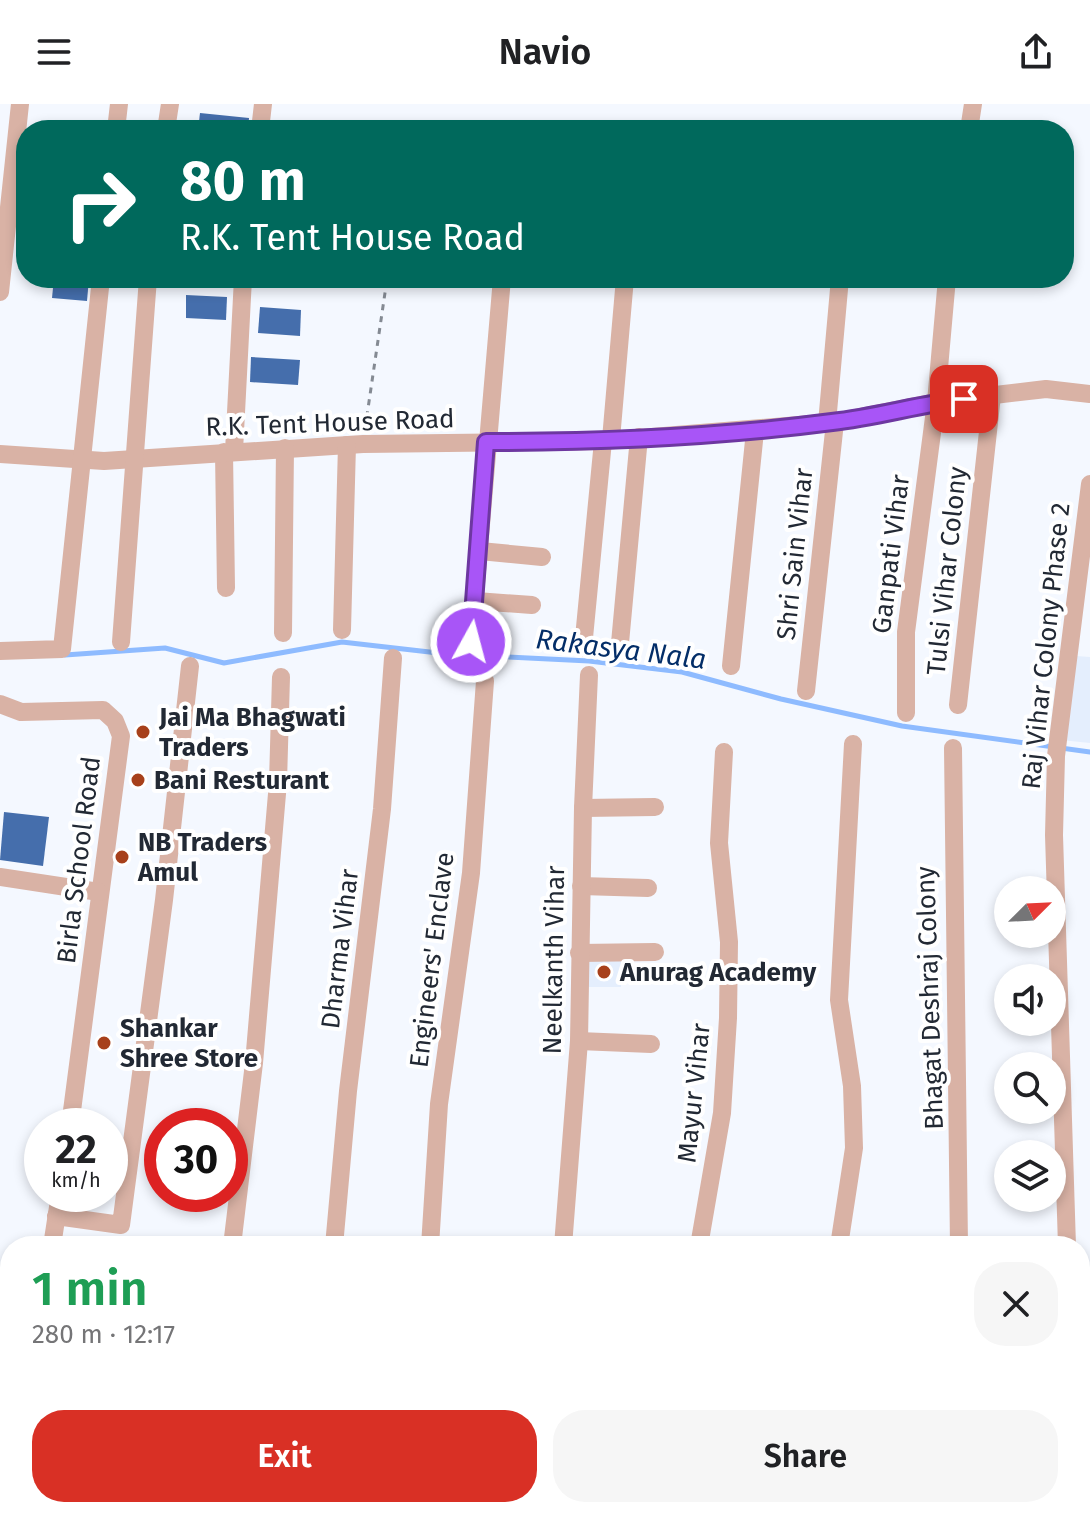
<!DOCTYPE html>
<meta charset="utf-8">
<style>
body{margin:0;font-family:"Fira Sans",sans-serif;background:#f6f6f6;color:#202124;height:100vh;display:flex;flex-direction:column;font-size:30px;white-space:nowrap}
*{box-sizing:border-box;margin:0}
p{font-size:26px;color:#757577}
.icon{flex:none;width:44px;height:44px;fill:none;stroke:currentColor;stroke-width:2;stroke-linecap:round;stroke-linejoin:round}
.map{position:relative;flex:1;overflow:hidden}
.details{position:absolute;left:0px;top:1132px;width:1090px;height:282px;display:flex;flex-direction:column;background:#fff;border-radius:32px 32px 0 0;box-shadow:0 4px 12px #0003}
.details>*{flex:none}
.top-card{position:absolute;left:16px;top:16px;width:1058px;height:168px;border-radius:32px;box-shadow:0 4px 12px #0003;background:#00695c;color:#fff;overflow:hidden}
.needle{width:52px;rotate:66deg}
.fabs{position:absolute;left:994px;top:772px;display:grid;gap:16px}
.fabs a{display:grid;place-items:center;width:72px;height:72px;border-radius:50%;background:#fff;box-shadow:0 4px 12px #0003;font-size:40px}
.speed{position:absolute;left:24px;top:1004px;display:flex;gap:16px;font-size:40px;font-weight:700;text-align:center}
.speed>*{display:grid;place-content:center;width:104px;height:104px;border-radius:50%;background:#fff;box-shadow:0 4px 12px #0003;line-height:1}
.speed small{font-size:20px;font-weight:400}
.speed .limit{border:12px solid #d22;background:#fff;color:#111}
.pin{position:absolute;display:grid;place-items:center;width:68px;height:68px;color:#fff;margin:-34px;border-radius:16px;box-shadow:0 4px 12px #0006}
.me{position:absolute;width:88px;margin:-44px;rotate:7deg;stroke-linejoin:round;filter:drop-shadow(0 0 6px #0008)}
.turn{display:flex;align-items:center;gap:28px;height:168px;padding:0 32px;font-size:36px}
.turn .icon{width:104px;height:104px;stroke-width:2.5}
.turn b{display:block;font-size:56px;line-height:68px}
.round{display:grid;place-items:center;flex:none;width:84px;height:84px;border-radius:32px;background:#f6f6f6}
.head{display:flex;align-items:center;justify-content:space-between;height:136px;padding:0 32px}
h1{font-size:48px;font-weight:600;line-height:60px;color:#1e9e55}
.cta{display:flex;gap:16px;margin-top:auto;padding:16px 32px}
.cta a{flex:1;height:92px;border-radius:32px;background:#d93025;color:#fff;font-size:32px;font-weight:600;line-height:92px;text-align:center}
.cta a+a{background:#f6f6f6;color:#202124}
header{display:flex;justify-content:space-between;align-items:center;height:104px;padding:0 32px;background:#fff;font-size:36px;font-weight:600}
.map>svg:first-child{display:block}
.built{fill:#e4eefd}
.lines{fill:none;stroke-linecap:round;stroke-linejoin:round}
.stream{stroke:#8ebbff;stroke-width:5}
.building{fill:#456eac}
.path{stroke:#848a93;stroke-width:3;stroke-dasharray:6 6;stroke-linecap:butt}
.street{stroke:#d9b2a5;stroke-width:18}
.secondary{stroke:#c78f7c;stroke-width:26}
.route-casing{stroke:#6d37a1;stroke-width:20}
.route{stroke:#a855f7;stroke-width:14}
.poi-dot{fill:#a7401b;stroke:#fff;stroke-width:3}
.labels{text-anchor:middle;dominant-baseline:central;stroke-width:8;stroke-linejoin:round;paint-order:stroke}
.street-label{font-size:26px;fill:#222934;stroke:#fff}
.poi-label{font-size:26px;font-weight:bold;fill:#222934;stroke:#fff;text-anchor:start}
.water-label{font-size:28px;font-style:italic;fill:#042e68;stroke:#fff}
</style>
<header><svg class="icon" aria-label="menu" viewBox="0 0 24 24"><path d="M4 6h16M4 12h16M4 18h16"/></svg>Navio<svg class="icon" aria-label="share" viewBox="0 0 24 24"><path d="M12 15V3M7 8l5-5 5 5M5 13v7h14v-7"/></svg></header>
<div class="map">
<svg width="1090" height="1413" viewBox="0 0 1090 1413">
<rect width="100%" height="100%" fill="#f4f8ff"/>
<!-- built -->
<g class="built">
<polygon points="1076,552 1090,553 1090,639 1061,636"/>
<polygon points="587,852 623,852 621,883 586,883"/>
</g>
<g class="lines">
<!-- stream -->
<polyline class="stream" points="65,551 165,544 224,559 342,538 447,550 589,557 682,568 781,595 902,622 1090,648"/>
</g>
<!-- building -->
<g class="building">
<polygon points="200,9 249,14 248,26 198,26"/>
<polygon points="54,174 89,174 87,197 52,194"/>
<polygon points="186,191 227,193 226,216 186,214"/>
<polygon points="260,203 301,206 300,232 258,229"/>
<polygon points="251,253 300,256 298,281 250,278"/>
<polygon points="4,708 49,713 43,762 0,756"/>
</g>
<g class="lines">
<!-- path -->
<g class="path">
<polyline points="365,325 386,182"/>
<polyline points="0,1264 10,1264"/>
</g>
<!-- street -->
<g class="street">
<polyline points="116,26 119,0"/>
<polyline points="166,26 170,0"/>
<polyline points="260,26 263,0"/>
<polyline points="515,26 515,25"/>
<polyline points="969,26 973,0"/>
<polyline points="0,188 20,0"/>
<polyline points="827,319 840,174"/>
<polyline points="611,335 625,174"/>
<polyline points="234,347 243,174"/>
<polyline points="224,348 226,484"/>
<polyline points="0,350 104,357 363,340 603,337 835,318 936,298 1046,285 1090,290"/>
<polyline points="480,447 542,453"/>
<polyline points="476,497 532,501"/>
<polyline points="342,526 347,341"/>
<polyline points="283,529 285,344"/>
<polyline points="121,538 148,174"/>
<polyline points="471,538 502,174"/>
<polyline points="620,539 639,333"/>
<polyline points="583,544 603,337"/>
<polyline points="0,547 62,545 101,174"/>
<polyline points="731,562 755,327"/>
<polyline points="806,587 835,318"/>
<polyline points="0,600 21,608 103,606 115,617 121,632 70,1022"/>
<polyline points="958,601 992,291"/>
<polyline points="906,609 906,528 936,298 947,174"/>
<polyline points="953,644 959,1142"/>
<polyline points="583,704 655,703"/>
<polyline points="0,773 99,788"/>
<polyline points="581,782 648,784"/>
<polyline points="579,849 655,848"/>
<polyline points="579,937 651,940"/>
<polyline points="56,1112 121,1121 164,796 190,562"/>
<polyline points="52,1142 60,1090"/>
<polyline points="232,1142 254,959 278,678 281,573"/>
<polyline points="334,1142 348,987 382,705 393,554"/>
<polyline points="430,1142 439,1000 471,769 485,577"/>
<polyline points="563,1142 579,937 583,704 589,571"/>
<polyline points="699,1142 722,1009 728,914 729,838 719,739 724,648"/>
<polyline points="839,1142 854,1044 852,982 839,896 853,640"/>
<polyline points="1067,1142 1054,731 1056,652 1090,380"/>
<polyline points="0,1293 10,1293"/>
<polyline points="302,1413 303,1404"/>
<polyline points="423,1413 423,1404"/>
<polyline points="549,1413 550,1404"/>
<polyline points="670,1413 671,1404"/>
<polyline points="803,1413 803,1404"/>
<polyline points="928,1413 928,1404"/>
</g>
<!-- secondary -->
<g class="secondary">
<polyline points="995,1404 1064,1413"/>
<polyline points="25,1413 27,1404"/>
</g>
</g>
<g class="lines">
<!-- route casing -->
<g class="route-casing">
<path id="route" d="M471,538L486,338C602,338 718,333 832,318C877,313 920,300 964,295"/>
</g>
<!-- route -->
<use href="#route" class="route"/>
</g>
<!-- markers -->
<g class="poi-dot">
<circle cx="143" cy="628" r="8"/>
<circle cx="138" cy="676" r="8"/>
<circle cx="122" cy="753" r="8"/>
<circle cx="604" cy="868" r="8"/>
<circle cx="104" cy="939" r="8"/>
</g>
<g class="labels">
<!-- street labels -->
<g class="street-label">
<text transform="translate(330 319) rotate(-2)">R.K. Tent House Road</text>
<text transform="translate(795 450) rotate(-84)">Shri Sain Vihar</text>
<text transform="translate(891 450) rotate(-83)">Ganpati Vihar</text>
<text transform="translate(947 467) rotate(-84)">Tulsi Vihar Colony</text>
<text transform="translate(1046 542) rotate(-84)">Raj Vihar Colony Phase 2</text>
<text transform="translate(79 756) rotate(-83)">Birla School Road</text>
<text transform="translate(340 845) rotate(-83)">Dharma Vihar</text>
<text transform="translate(432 856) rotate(-83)">Engineers' Enclave</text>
<text transform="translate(554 856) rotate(-89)">Neelkanth Vihar</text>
<text transform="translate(930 894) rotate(-92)">Bhagat Deshraj Colony</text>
<text transform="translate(694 989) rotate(-84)">Mayur Vihar</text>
</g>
<!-- poi labels -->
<g class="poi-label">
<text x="159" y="613">Jai Ma Bhagwati<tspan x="159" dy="30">Traders</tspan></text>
<text x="154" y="676">Bani Resturant</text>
<text x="138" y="738">NB Traders<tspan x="138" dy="30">Amul</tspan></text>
<text x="620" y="868">Anurag Academy</text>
<text x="120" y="924">Shankar<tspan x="120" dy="30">Shree Store</tspan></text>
</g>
<!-- water labels -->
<g class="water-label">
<text transform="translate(621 545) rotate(7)">Rakasya Nala</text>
</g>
</g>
</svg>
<div class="fabs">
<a><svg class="needle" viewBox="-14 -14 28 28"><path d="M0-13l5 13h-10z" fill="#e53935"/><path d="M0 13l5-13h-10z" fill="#757577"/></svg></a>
<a><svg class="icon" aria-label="sound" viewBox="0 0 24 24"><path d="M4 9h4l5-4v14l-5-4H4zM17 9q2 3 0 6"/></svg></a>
<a><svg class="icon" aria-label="search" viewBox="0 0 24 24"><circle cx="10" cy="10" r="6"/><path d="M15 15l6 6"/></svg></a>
<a><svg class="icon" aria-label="layers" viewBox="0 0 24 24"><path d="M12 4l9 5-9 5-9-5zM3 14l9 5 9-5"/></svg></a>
</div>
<div class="speed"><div>22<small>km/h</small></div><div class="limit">30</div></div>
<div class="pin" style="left:964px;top:295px;background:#d93025"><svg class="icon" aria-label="arrive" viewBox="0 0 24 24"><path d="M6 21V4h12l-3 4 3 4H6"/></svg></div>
<svg class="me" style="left:471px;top:538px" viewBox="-20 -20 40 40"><circle r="17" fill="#a855f7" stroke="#fff" stroke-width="3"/><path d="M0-11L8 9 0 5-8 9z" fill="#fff"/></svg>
<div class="top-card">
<div class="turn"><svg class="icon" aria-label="right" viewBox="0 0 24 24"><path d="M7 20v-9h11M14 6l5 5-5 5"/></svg><div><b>80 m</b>R.K. Tent House Road</div></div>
</div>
<section class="details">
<div class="head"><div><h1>1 min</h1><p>280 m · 12:17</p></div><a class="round"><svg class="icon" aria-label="close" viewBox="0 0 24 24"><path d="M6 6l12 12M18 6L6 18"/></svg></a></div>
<div class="cta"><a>Exit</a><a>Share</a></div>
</section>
</div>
